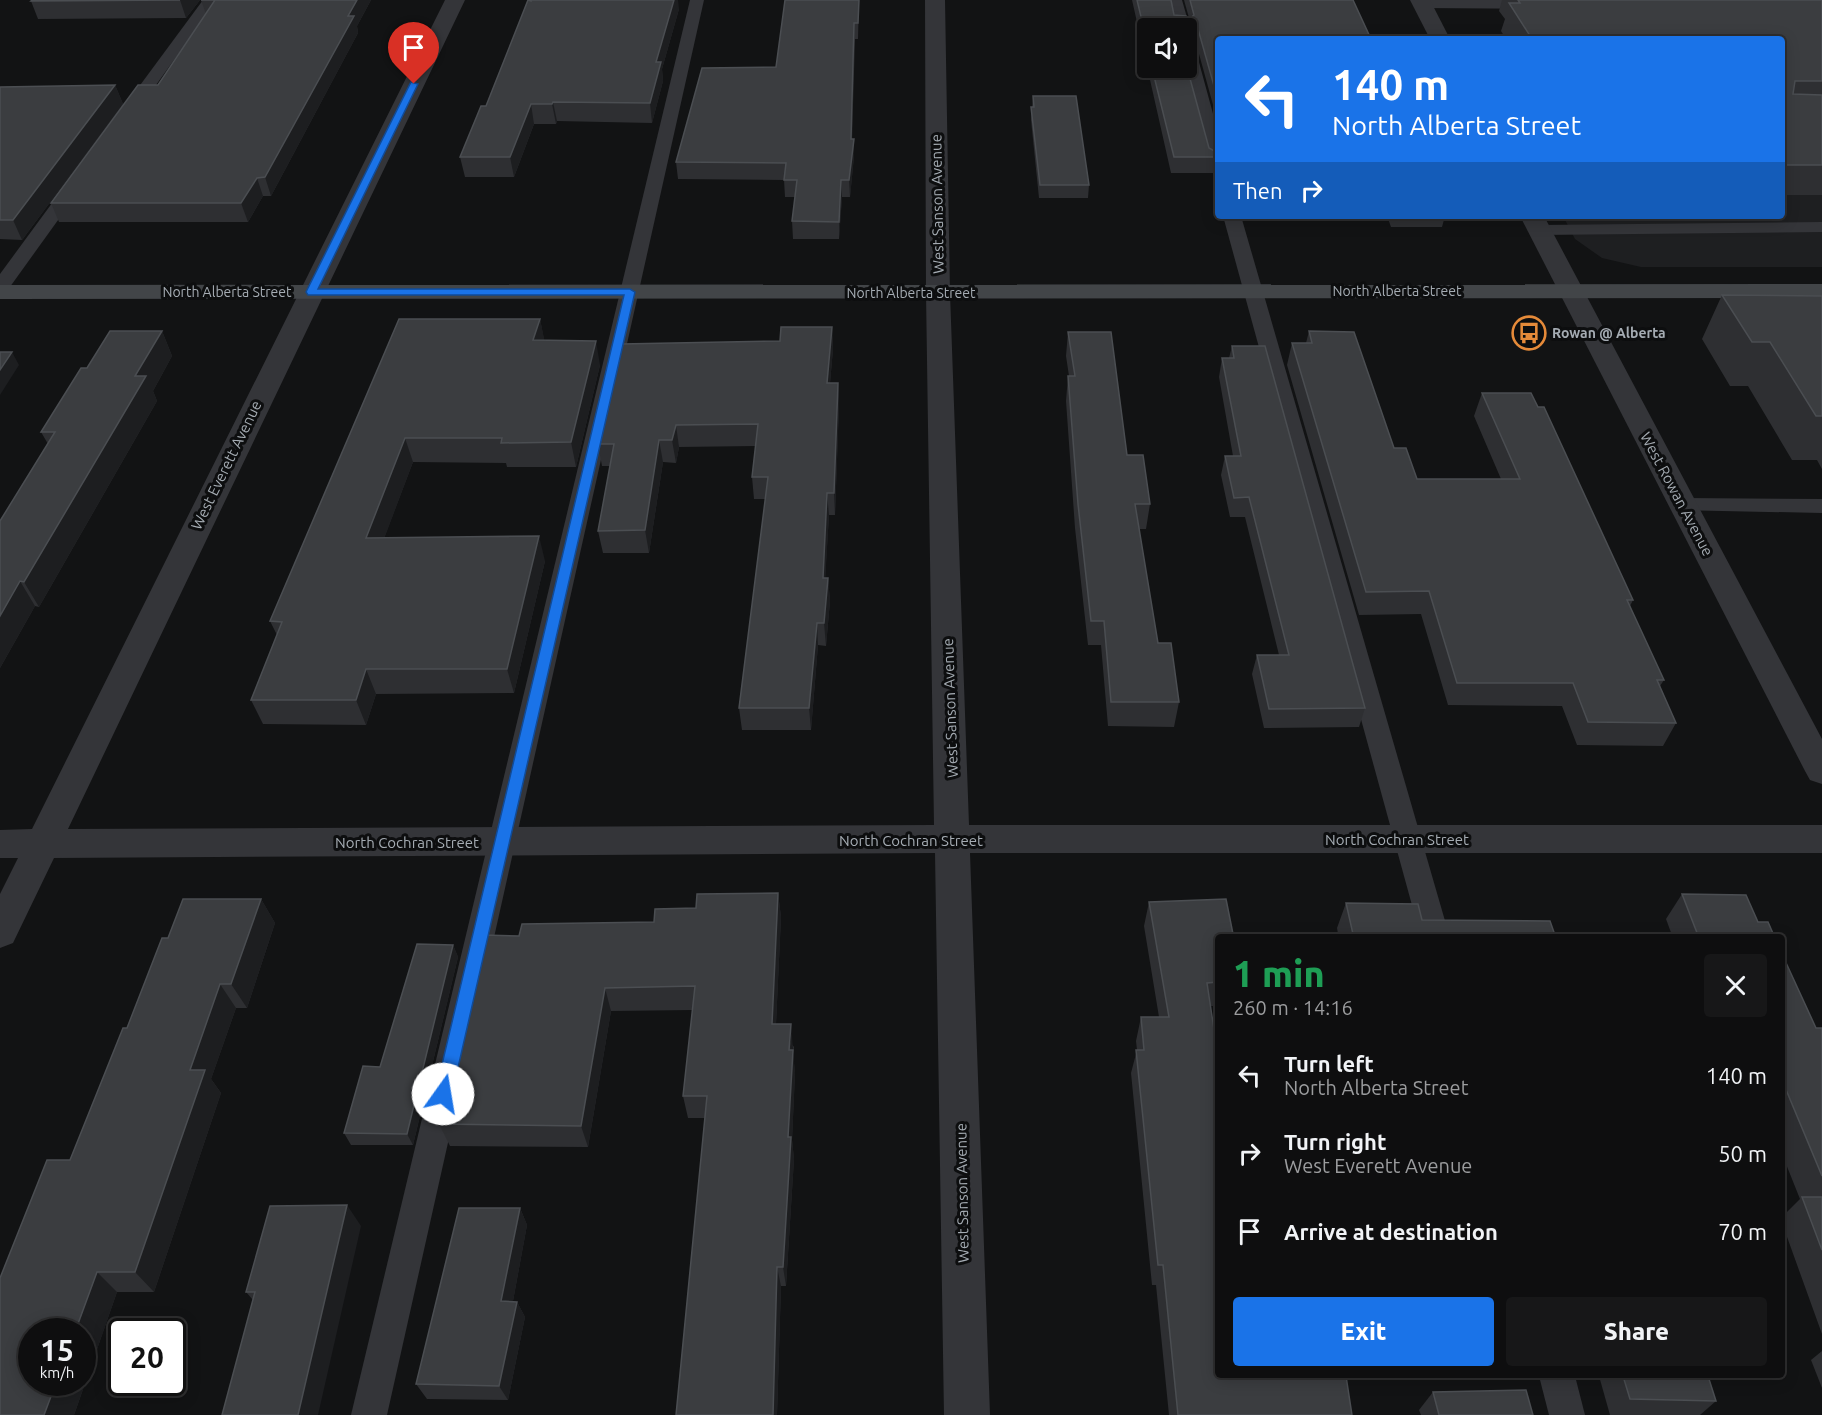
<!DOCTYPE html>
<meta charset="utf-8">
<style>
body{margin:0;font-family:Ubuntu,sans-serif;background:#171718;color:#f1f3f6;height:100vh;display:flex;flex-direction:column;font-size:22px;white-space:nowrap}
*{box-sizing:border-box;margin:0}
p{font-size:20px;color:#9b9c9e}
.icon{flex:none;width:33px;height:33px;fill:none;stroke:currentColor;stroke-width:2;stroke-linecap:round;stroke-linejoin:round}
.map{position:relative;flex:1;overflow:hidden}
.panel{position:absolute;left:1215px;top:934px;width:570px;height:444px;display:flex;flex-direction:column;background:#0e0e0f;border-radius:6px;box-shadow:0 3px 15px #0003,0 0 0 2px #2e2e2f}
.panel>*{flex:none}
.guide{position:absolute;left:1215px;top:36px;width:570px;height:183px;border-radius:6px;box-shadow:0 3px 15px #0003,0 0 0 2px #2e2e2f;background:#1a73e8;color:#fff;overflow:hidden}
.fabs{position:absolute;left:1137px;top:18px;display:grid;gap:12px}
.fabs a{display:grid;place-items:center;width:60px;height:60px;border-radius:6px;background:#0e0e0f;box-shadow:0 3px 15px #0003,0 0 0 2px #2e2e2f;font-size:30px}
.speed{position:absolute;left:18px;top:1318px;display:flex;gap:12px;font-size:30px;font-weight:700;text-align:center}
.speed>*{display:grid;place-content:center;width:78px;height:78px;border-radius:50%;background:#0e0e0f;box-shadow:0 3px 15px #0003,0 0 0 2px #2e2e2f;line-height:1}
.speed small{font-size:15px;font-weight:400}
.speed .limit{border:3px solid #111;border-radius:9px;background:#fff;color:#111}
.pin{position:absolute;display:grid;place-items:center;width:51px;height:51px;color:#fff;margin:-62px -26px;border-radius:50% 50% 50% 0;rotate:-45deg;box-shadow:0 0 6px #0007}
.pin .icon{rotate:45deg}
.me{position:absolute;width:66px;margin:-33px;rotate:13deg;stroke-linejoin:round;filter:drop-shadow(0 0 4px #0008)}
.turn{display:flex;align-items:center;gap:21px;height:126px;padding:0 18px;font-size:27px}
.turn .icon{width:78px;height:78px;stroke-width:2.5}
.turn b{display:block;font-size:42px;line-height:51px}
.then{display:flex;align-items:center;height:57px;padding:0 18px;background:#0003;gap:12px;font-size:22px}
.round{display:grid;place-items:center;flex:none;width:63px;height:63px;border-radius:6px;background:#171718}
.headline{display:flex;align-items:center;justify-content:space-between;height:102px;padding:0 18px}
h1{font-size:36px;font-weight:800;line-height:45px;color:#1e9e55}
.button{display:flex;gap:12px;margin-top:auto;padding:12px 18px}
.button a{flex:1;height:69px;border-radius:6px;background:#1a73e8;color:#fff;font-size:24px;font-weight:800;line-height:69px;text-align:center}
.button a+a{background:#171718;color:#f1f3f6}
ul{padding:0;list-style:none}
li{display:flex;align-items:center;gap:18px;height:78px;padding:0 18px}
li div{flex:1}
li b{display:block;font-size:22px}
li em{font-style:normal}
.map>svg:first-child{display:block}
.built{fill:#1e1f21}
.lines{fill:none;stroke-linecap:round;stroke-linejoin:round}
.service{fill:#343539;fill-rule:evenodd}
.minor{fill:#343539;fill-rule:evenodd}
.tertiary{fill:#343539;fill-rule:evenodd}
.secondary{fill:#424548;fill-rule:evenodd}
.wall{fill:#2e2f32}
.shaded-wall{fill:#1d1e20}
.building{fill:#3b3d40;stroke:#4b4e52;stroke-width:1.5}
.route{fill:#1a73e8;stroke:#114b97;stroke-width:1.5}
.labels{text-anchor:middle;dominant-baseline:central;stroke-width:6;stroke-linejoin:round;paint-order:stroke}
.far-street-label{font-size:14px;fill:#a5acb3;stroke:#0d0e0f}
.far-poi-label{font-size:14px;font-weight:bold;fill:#a5acb3;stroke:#0d0e0f;text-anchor:start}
.street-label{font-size:15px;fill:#a5acb3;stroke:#0d0e0f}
</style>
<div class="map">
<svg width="1822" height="1415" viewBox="0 0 1822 1415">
<rect width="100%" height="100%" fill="#121314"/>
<!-- built -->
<polygon class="built" points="1782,103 1822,103 1822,267 1641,267 1602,258 1575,239 1563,216 1782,216"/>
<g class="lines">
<!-- service -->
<g class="service">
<polygon points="203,0 217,0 133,117 121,117 119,114 121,111"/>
<polygon points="690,0 704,0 387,1415 351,1415"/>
<polygon points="1168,0 1182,0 1190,28 1187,31 1186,28 1174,28"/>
<polygon points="1186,40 1194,44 1218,132 1218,168 1209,163 1184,68"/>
<polygon points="75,179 84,184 7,291 0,293 0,274 69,180"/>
<polygon points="1223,216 1241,216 1450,938 1421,938"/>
<polygon points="1822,222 1822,232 1540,235 1531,230 1540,225"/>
<polygon points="1683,498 1822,499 1822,513 1675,510 1672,505 1675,500"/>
<polygon points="1539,1376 1575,1376 1585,1415 1549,1415"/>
</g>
<!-- minor -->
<g class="minor">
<polygon points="445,0 465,0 68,829 934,825 926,293 925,0 945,0 950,293 969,825 1822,825 1822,853 970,853 990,1415 944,1415 935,853 54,858 13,943 0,948 0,894 18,858 0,858 0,830 32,829"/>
<polygon points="1413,0 1552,0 1555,3 1545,9 1421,8 1414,6"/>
</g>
<!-- tertiary -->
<g class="tertiary">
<polygon points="1410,0 1430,0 1450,39 1430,39"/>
<polygon points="1520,216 1544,216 1822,739 1822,784 1810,780 1805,771"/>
</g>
<!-- secondary -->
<polygon class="secondary" points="1822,284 1822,298 0,299 0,285"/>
</g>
<!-- wall -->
<g class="wall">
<polygon points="32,0 200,0 186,18 38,19 31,1"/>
<polygon points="201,0 371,0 357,26 358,33 271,196 263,196 248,222 59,222 51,203 158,85 206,14"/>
<polygon points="859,0 858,39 855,39 852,139 854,139 854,156 850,197 842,197 839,239 793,239 792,221 795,197 785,197 784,180 678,179 676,162 776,67"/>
<polygon points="1132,0 1171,0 1174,15 1189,18 1184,0 1353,0 1218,39 1218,123 1196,43 1187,38 1148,28 1148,68 1186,68 1209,148 1218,153 1218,173 1171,173"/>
<polygon points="1502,0 1822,0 1822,195 1782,195 1782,39 1506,39 1501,31 1505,19 1499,11"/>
<polygon points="531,1 679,9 662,69 663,81 652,123 557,121 556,124 534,124 514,177 465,177 460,157 486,106"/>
<polygon points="115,85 123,104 22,240 0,239 0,87"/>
<polygon points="1033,96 1089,185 1088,198 1039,198 1031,120"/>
<polygon points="1387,216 1445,216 1442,227 1391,227"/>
<polygon points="1722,295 1822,296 1822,469 1817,460 1792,460 1748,386 1730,386 1702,339"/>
<polygon points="399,319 540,319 544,340 600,365 576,467 507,467 506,463 413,462 384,538 545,561 514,693 376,694 366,725 263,724 251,700 277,635 270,621"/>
<polygon points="832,327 833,349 830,383 838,383 839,405 835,515 829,515 825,578 828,578 830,601 826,646 818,645 811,730 742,730 739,708 766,499 754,499 752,477 756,446 679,447 676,463 663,462 649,553 603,553 598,531 610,466 602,466 598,444 780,341"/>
<polygon points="162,331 172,356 153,391 157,401 39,607 35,606 0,668 0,521 48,444 41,432 87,368"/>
<polygon points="1309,331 1417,479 1501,479 1474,416 1482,393 1633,600 1630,606 1664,680 1660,686 1676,723 1663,746 1577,745 1562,706 1448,705 1421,614 1359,615 1287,365 1292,343 1306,343"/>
<polygon points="1068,332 1150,504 1146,529 1139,529 1158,643 1179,702 1174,727 1108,726 1101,645 1088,645 1075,528 1066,401 1068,376 1069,376 1066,356"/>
<polygon points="1232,346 1365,708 1359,727 1264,728 1252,674 1257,655 1279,655 1245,517 1230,517 1221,475 1225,456 1233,456 1219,377 1222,358 1229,358"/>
<polygon points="778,893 781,917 776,1024 794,1047 793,1054 795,1073 792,1140 794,1159 786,1286 781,1286 777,1415 676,1415 705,1118 688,1118 683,1096 693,1010 611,1011 588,1147 450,1146 439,1124 519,936 654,922 696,908"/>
<polygon points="1682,894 1758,922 1775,938 1673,938 1666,919"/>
<polygon points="261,899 275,923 247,1008 236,1008 211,1079 221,1093 154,1292 117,1292 74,1415 0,1415 70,1160 127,1028 168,938"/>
<polygon points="1149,902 1233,934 1338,934 1337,928 1346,903 1422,920 1556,938 1218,938 1218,1006 1211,1006 1218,1376 1352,1415 1169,1415 1156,1285 1152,1285 1131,1073 1137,1050 1136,1041 1141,1017 1159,1017 1144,926"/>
<polygon points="453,945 458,957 413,1145 351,1145 344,1133"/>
<polygon points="1782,954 1816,1028 1822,1028 1822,1334 1782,1223 1782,1217 1800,1199 1782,1154"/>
<polygon points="520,1208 527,1225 513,1301 517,1302 525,1317 508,1400 427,1399 416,1384"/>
<polygon points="361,1226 253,1300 246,1292"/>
<polygon points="1822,1351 1822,1388 1811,1360"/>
<polygon points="1599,1376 1708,1376 1716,1401 1700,1415 1610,1415"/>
<polygon points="1433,1392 1533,1415 1421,1415 1419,1410"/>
</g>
<!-- shaded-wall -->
<g class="shaded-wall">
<polygon points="180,0 200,0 186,18"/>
<polygon points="357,0 371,0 357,26 358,33 271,196 265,177"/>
<polygon points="674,0 678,0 679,9 662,69 663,81 652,123 650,103 656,62"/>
<polygon points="854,23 852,154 854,139 854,156 850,197 849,180 851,139"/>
<polygon points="1189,23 1187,38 1186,38 1186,25"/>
<polygon points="115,85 123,104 22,240 13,220"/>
<polygon points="553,102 557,121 556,124 552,104"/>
<polygon points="531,104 534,124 514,177 510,157"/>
<polygon points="257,178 263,196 248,222 241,203"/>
<polygon points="841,180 842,197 839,239 839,222"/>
<polygon points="540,319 545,343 533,340"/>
<polygon points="832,327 833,349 828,405 827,383"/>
<polygon points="162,331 172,356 153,391 157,401 39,607 24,582 135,376"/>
<polygon points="596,341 600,365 576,467 571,442"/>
<polygon points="12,352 19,365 0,395 0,370"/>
<polygon points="838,383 839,405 835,515 834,493"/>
<polygon points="676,425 679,447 676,463 672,440"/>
<polygon points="405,438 413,462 375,563 366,538"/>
<polygon points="659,440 663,462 649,553 645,530"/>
<polygon points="827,493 829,515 824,601 823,578"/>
<polygon points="539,536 545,561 514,693 507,669"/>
<polygon points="828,578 830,601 826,646 824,623"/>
<polygon points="20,581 35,606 0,668 0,616"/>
<polygon points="817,623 818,645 811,730 809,708"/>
<polygon points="366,669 376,694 366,725 356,700"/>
<polygon points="778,893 781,917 775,1046 772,1024"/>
<polygon points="261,899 275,923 247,1008 231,984"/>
<polygon points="453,945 458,957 413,1145 407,1134"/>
<polygon points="220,984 236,1008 211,1079 221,1093 154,1292 135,1272 190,1070"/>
<polygon points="605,988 611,1011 588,1147 581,1126"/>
<polygon points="791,1024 795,1073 792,1140 794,1159 786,1286 783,1267"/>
<polygon points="347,1205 361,1226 318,1415 298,1415"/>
<polygon points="520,1208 527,1225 510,1317 501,1301"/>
<polygon points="777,1267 781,1286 777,1415 773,1415"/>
<polygon points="97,1272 117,1292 74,1415 44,1415 56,1383 82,1383 82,1332 75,1332"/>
<polygon points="517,1302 525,1317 508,1400 499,1386"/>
</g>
<!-- building -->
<g class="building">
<polygon points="32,0 180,0 31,1"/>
<polygon points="201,0 357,0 348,16 354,16 265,177 257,178 241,203 51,203 138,85 158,85 215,0"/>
<polygon points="528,0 531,1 531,0 674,0 656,62 661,62 650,103 553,102 552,104 531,104 510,157 460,157 481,106 486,106"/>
<polygon points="785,0 859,0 858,23 854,23 851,139 854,139 849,180 841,180 839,222 792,221 797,180 784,180 786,163 676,162 702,68 776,67"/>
<polygon points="1137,0 1171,0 1174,15 1186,16 1189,19 1194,15 1190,0 1353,0 1371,39 1218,39 1218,100 1198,29 1189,23 1186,25 1186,28 1148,28 1148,46"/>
<polygon points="1518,0 1822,0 1822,81 1795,81 1793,94 1822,95 1822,165 1782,165 1782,39 1532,39 1509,3 1520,3"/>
<polygon points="1186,64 1209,148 1218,153 1218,157 1174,157 1152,68 1186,68"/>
<polygon points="115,85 13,220 0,220 0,87"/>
<polygon points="1033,96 1076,96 1089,185 1040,185 1031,107 1034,107"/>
<polygon points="1722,295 1822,296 1822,416 1816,416 1770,342 1752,342"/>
<polygon points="399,319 540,319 533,340 596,341 571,442 501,443 502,438 405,438 366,538 539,536 507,669 366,669 356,700 251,700 282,622 270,621"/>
<polygon points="781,327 832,327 827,383 838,383 834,493 827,493 823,578 828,578 824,623 817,623 809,708 739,708 768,477 752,477 758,424 676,425 672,440 659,440 645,530 598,531 614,444 598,444 621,344 780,341"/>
<polygon points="110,331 162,331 135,376 146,376 24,582 20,581 0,616 0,521 55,432 41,432 81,368 87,368"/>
<polygon points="1309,331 1354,332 1394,448 1406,448 1417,479 1520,479 1482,393 1531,393 1538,407 1544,407 1633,600 1627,600 1664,680 1657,680 1676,723 1588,722 1573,683 1457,683 1429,591 1366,592 1292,343 1312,343"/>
<polygon points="1068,332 1111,332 1127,455 1143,455 1150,504 1135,504 1158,643 1171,643 1179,702 1111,702 1104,621 1091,621 1078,504 1068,376 1075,376"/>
<polygon points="1232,346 1265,346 1365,708 1269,709 1257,655 1289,655 1249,497 1234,498 1225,456 1241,456 1222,358 1234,358"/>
<polygon points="0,352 12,352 0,370"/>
<polygon points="778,893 772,1024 791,1024 789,1050 793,1050 788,1137 791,1137 783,1267 777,1267 773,1415 676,1415 707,1096 683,1096 695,986 605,988 581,1126 439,1124 483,935 519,936 522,924 654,922 655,909 696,908 697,894"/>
<polygon points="1682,894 1746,895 1758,922 1768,922 1775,938 1699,938"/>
<polygon points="183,899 261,899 231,984 220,984 190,1070 205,1070 135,1272 97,1272 75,1332 32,1332 32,1383 56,1383 44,1415 0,1415 0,1278 47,1160 70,1160 123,1028 127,1028 162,938 168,938"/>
<polygon points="1226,899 1233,934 1353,934 1346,903 1418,904 1422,920 1550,921 1556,938 1218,938 1218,982 1207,983 1218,1056 1218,1376 1346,1376 1352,1415 1178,1415 1163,1265 1158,1265 1136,1050 1144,1050 1141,1017 1169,1017 1149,902"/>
<polygon points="417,944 453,945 407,1134 344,1133 363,1066 380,1067"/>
<polygon points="1782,954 1816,1028 1822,1028 1822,1176 1782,1080"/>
<polygon points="1802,1197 1822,1197 1822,1250"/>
<polygon points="347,1205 298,1415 222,1415 255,1292 246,1292 270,1206"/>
<polygon points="459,1208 520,1208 501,1301 517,1302 499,1386 416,1384"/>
<polygon points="1623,1376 1708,1376 1716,1401 1630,1399"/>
<polygon points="1526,1390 1533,1415 1439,1415 1433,1392"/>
</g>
<!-- route -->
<polygon class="route" points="411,82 418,84 318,289 630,289 635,292 452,1094 449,1099 443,1102 437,1099 435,1094 624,295 308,295 306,292"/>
<!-- icons -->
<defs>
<g id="bus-ring" transform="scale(1.725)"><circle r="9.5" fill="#0d0e0f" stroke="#e58a39" stroke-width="1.5"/><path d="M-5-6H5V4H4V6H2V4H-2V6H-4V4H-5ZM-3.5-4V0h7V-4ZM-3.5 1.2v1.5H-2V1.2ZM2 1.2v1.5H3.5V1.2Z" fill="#e58a39"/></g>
</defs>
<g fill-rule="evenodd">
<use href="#bus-ring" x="1529" y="333"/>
</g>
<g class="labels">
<!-- far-street labels -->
<g class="far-street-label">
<text x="1397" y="291">North Alberta Street</text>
<text x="227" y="292">North Alberta Street</text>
<text x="911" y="293">North Alberta Street</text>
</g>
<!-- far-poi labels -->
<g class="far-poi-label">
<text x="1552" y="333">Rowan @ Alberta</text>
</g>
<!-- street labels -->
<g class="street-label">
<text transform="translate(937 204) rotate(-91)">West Sanson Avenue</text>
<text transform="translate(226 465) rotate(-64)">West Everett Avenue</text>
<text transform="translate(1677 494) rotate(62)">West Rowan Avenue</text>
<text transform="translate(950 708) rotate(-92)">West Sanson Avenue</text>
<text x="1397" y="839">North Cochran Street</text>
<text x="911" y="840">North Cochran Street</text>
<text x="407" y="842">North Cochran Street</text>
<text transform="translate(962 1193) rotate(-91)">West Sanson Avenue</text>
</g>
</g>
</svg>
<div class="fabs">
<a><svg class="icon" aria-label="sound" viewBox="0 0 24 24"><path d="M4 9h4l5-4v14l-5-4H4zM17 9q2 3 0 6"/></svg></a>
</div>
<div class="speed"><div>15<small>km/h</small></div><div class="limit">20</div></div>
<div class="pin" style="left:414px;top:84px;background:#d93025"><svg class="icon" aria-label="arrive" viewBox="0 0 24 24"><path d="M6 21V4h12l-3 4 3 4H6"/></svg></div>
<svg class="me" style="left:443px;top:1094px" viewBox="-20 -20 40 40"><circle r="19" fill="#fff"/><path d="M0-13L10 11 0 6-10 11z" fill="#1a73e8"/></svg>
<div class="guide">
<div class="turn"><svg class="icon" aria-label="left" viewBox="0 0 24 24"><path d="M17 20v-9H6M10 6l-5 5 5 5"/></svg><div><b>140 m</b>North Alberta Street</div></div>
<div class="then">Then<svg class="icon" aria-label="right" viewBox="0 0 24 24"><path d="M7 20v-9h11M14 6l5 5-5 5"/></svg></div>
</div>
<section class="panel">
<div class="headline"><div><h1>1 min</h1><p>260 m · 14:16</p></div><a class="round"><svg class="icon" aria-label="close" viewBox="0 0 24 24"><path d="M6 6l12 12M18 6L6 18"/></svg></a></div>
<ul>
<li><svg class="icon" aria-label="left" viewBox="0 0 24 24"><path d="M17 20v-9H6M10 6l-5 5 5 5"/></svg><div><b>Turn left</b><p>North Alberta Street</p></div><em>140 m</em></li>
<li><svg class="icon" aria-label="right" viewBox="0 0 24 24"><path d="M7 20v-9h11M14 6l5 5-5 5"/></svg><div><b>Turn right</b><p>West Everett Avenue</p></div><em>50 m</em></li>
<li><svg class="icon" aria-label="arrive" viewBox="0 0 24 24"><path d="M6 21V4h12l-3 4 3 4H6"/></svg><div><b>Arrive at destination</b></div><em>70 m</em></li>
</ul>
<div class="button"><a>Exit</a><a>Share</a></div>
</section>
</div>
